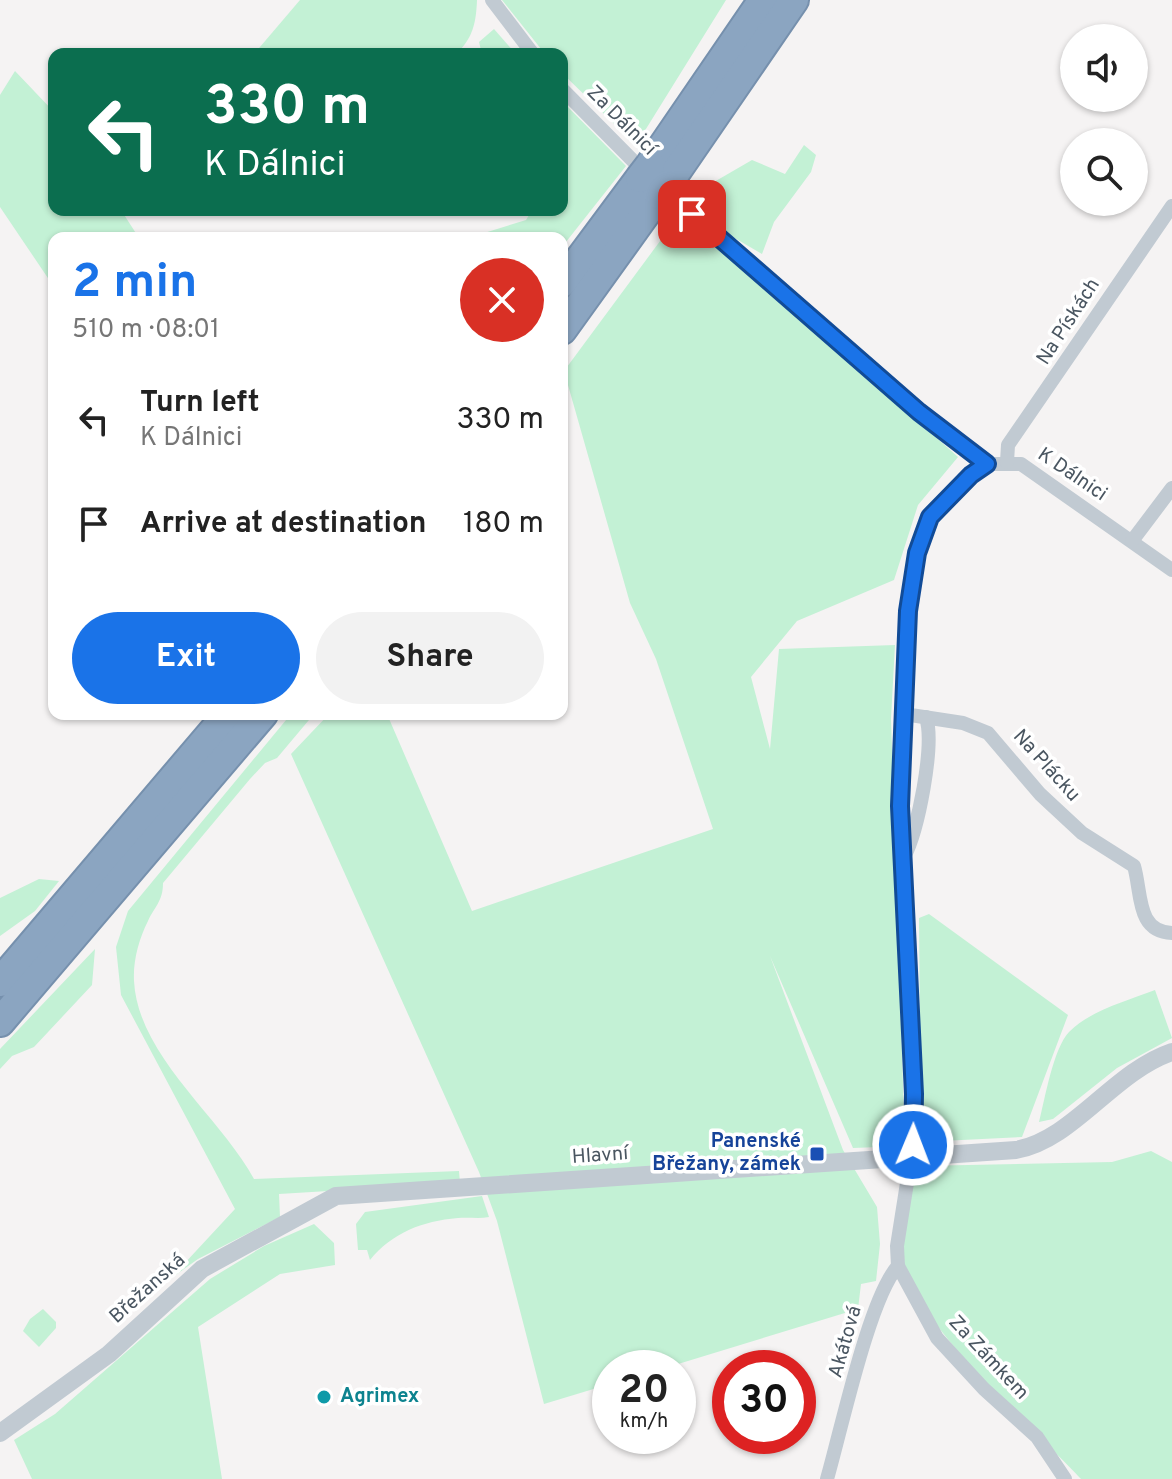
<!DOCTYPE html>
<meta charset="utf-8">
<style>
body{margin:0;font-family:Overpass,sans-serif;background:#f2f2f2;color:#222;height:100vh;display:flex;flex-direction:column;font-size:30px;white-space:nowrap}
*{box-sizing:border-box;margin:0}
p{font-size:26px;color:#767676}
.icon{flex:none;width:44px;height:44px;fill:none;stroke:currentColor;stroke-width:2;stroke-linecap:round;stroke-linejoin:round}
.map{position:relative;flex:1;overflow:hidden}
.details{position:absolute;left:48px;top:232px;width:520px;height:488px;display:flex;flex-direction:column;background:#fff;border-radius:16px;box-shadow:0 2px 6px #0004}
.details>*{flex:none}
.top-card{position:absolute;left:48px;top:48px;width:520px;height:168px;border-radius:16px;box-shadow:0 2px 6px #0004;background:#0b6e4f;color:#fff;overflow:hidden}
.tools{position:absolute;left:1060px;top:24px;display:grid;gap:16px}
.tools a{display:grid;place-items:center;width:88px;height:88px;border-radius:50%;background:#fff;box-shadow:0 2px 6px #0004;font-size:40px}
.speed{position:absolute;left:592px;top:1350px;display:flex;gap:16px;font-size:40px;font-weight:700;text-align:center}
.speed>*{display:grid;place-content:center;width:104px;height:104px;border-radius:50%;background:#fff;box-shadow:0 2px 6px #0004;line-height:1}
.speed small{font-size:20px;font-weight:400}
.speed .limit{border:12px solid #d22;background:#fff;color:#111}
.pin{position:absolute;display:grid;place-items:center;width:68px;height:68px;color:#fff;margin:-34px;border-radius:16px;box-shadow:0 4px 12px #0006}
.me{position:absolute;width:88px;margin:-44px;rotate:1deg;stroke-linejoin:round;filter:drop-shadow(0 0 6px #0008)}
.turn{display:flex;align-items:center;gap:28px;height:168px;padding:0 24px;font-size:36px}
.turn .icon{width:104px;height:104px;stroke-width:2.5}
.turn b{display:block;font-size:56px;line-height:68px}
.round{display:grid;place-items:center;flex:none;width:84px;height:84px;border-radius:42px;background:#f2f2f2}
.head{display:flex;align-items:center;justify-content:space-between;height:136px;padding:0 24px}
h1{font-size:48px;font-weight:700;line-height:60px;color:#1a73e8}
.primary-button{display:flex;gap:16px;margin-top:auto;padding:16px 24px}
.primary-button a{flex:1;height:92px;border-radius:48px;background:#1a73e8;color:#fff;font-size:32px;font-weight:700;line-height:92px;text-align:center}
.primary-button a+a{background:#f2f2f2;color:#222}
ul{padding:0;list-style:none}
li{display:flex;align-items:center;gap:24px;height:104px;padding:0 24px}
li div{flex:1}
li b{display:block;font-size:30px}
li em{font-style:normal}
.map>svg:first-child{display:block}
.green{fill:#c3f1d5}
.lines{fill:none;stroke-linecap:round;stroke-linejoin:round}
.motorway-casing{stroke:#7690ad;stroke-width:32}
.minor{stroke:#c1cad2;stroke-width:14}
.tertiary{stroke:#c1cad2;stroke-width:18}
.motorway{stroke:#8ba5c1;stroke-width:28}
.motorway-bridge-casing{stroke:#7690ad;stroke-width:32;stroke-linecap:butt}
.motorway-bridge{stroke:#8ba5c1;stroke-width:28}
.route-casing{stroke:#114b97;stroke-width:20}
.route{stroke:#1a73e8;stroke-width:14}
.transit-dot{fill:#1a4fb4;stroke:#fff;stroke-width:3}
.culture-dot{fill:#0f9aa8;stroke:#fff;stroke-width:3}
.labels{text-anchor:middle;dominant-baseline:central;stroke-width:7;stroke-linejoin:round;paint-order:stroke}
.street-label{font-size:20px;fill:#4a5661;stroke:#fff}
.transit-label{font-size:20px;font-weight:bold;fill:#164399;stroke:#fff;text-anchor:end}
.culture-label{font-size:20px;font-weight:bold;fill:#0d838f;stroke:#fff;text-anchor:start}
</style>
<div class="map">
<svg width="1172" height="1479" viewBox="0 0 1172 1479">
<rect width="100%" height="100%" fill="#f5f3f3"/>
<!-- green -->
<g class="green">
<path d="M300,0H477C476,23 473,38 456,54H254Z"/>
<polygon points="502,0 726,0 636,145 562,73 562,54 545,54"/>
<polygon points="494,29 516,54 482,54 479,42"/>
<polygon points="15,71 54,112 54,210 121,210 139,238 54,238 54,287 0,207 0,95"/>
<polygon points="562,101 626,166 562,247 562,238 468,238 526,220 532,210 562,210"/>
<polygon points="804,145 816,155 811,172 774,222 762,254 726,233 695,193 752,160 785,174"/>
<polygon points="683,210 958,457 918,505 894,580 797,621 751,677 770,749 779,649 895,645 891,719 905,1146 853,1148 770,956 843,1150 877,1207 880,1244 876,1281 861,1284 858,1309 665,1368 610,1368 610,1384 544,1404 497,1221 479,1172 291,754 329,714 387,714 472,911 713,829 656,659 630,603 564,371"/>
<path d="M291,714H314L277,758L265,763L250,779L163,883C163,901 155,906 148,921C139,939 133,960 134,981C138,1056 220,1116 254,1179L459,1171L460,1183L279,1194L280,1217L198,1259L170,1279L235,1209L121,995L116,947L128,911Z"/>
<polygon points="39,879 59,881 35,911 0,936 0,898"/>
<polygon points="929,914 1068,1015 1022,1137 921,1142 919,918"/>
<polygon points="95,949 92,985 34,1047 12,1056 0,1069 0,1049"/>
<path d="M1155,990L1172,1038L1117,1068L1053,1119L1039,1122C1045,1099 1053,1049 1069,1032C1091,1010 1127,1001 1155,990Z"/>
<path d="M1151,1151L1172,1162V1479H1081C1037,1431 896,1309 900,1244C902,1219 912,1191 918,1166L1112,1162Z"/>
<path d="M482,1196L489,1217C479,1219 469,1217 458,1218C422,1221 392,1233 370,1260L367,1250H358L356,1224L365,1212Z"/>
<polygon points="314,1224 334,1243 335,1265 280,1274 198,1327 222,1479 32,1479 14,1440 55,1414 210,1279 264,1246"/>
<polygon points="43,1309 56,1322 56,1328 39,1347 23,1331 30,1319"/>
</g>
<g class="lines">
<!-- motorway casing -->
<g class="motorway-casing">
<g id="motorway">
<polyline points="650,165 763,0"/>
<polyline points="667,185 794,0"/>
<polyline points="562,283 640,178"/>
<polyline points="562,330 659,195"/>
<polyline points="0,982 228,714"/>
<polyline points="0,1022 263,714"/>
</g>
</g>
<!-- minor -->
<g class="minor">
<polyline points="492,0 533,54"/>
<polyline points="562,89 653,181 919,412 987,464 1021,464 1172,570"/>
<polyline points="1007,462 1008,445 1172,206"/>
<polyline points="987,464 942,502 930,517 917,553 908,611 900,806 914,1094 913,1145 897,1246 898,1266 937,1338 984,1389 1037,1437 1065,1479"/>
<polyline points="1132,541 1172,488"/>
<path d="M904,714L963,723L988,733L1040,794L1082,833L1134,866C1142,893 1136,932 1172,933"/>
<path d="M904,857C918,831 935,745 926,717"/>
<path d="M827,1479C841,1431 869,1298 898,1266"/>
</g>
<!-- tertiary -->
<path class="tertiary" d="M0,1433L109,1354L202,1269L336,1196L1016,1150C1073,1140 1113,1072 1172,1052"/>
<!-- motorway -->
<use href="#motorway" class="motorway"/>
<!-- motorway-bridge casing -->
<g class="motorway-bridge-casing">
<g id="motorway-bridge">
<polyline points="640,178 650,165"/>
<polyline points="659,195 667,185"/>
</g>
</g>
<!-- motorway-bridge -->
<use href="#motorway-bridge" class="motorway-bridge"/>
</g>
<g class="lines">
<!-- route casing -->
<g class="route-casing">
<polyline id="route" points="692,214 919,412 987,464 971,475 930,517 917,553 908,611 900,806 914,1094 913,1145"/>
</g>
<!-- route -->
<use href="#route" class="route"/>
</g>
<!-- markers -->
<rect class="transit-dot" x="809" y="1146" width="16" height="16" rx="4"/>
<circle class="culture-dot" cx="324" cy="1397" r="8"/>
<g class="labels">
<!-- street labels -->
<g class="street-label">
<text transform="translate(621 121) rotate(45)">Za Dálnicí</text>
<text transform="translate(1069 322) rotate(-57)">Na Pískách</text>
<text transform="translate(1072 475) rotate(34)">K Dálnici</text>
<text transform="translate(1046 766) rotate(48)">Na Plácku</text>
<text transform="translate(600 1156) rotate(-4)">Hlavní</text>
<text transform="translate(148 1289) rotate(-42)">Břežanská</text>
<text transform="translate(846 1342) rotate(-74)">Akátová</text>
<text transform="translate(988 1358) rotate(47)">Za Zámkem</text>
</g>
<!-- transit labels -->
<g class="transit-label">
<text x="801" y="1142">Panenské<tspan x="801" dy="23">Břežany, zámek</tspan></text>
</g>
<!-- culture labels -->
<g class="culture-label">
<text x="340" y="1397">Agrimex</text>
</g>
</g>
</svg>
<div class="tools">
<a><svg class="icon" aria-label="sound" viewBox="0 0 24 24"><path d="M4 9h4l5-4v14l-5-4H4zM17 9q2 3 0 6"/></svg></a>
<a><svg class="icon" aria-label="search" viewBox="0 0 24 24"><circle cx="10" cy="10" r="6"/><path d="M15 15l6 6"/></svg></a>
</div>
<div class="speed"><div>20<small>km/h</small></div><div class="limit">30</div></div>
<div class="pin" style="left:692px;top:214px;background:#d93025"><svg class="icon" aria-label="arrive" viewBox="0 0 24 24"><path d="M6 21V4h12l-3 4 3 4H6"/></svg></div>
<svg class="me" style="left:913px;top:1145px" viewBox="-20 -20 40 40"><circle r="17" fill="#1a73e8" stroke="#fff" stroke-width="3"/><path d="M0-11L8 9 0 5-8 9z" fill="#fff"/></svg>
<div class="top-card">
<div class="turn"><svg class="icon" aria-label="left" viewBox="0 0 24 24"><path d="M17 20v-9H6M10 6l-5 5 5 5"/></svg><div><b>330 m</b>K Dálnici</div></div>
</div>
<section class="details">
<div class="head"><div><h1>2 min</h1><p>510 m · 08:01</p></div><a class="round" style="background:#d93025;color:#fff"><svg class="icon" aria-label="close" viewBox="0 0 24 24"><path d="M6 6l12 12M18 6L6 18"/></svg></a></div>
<ul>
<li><svg class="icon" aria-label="left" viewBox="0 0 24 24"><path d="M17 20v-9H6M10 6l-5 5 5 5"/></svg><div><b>Turn left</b><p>K Dálnici</p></div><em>330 m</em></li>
<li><svg class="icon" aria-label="arrive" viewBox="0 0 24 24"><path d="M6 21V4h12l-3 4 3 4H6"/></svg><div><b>Arrive at destination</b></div><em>180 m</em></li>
</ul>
<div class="primary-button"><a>Exit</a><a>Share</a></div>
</section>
</div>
